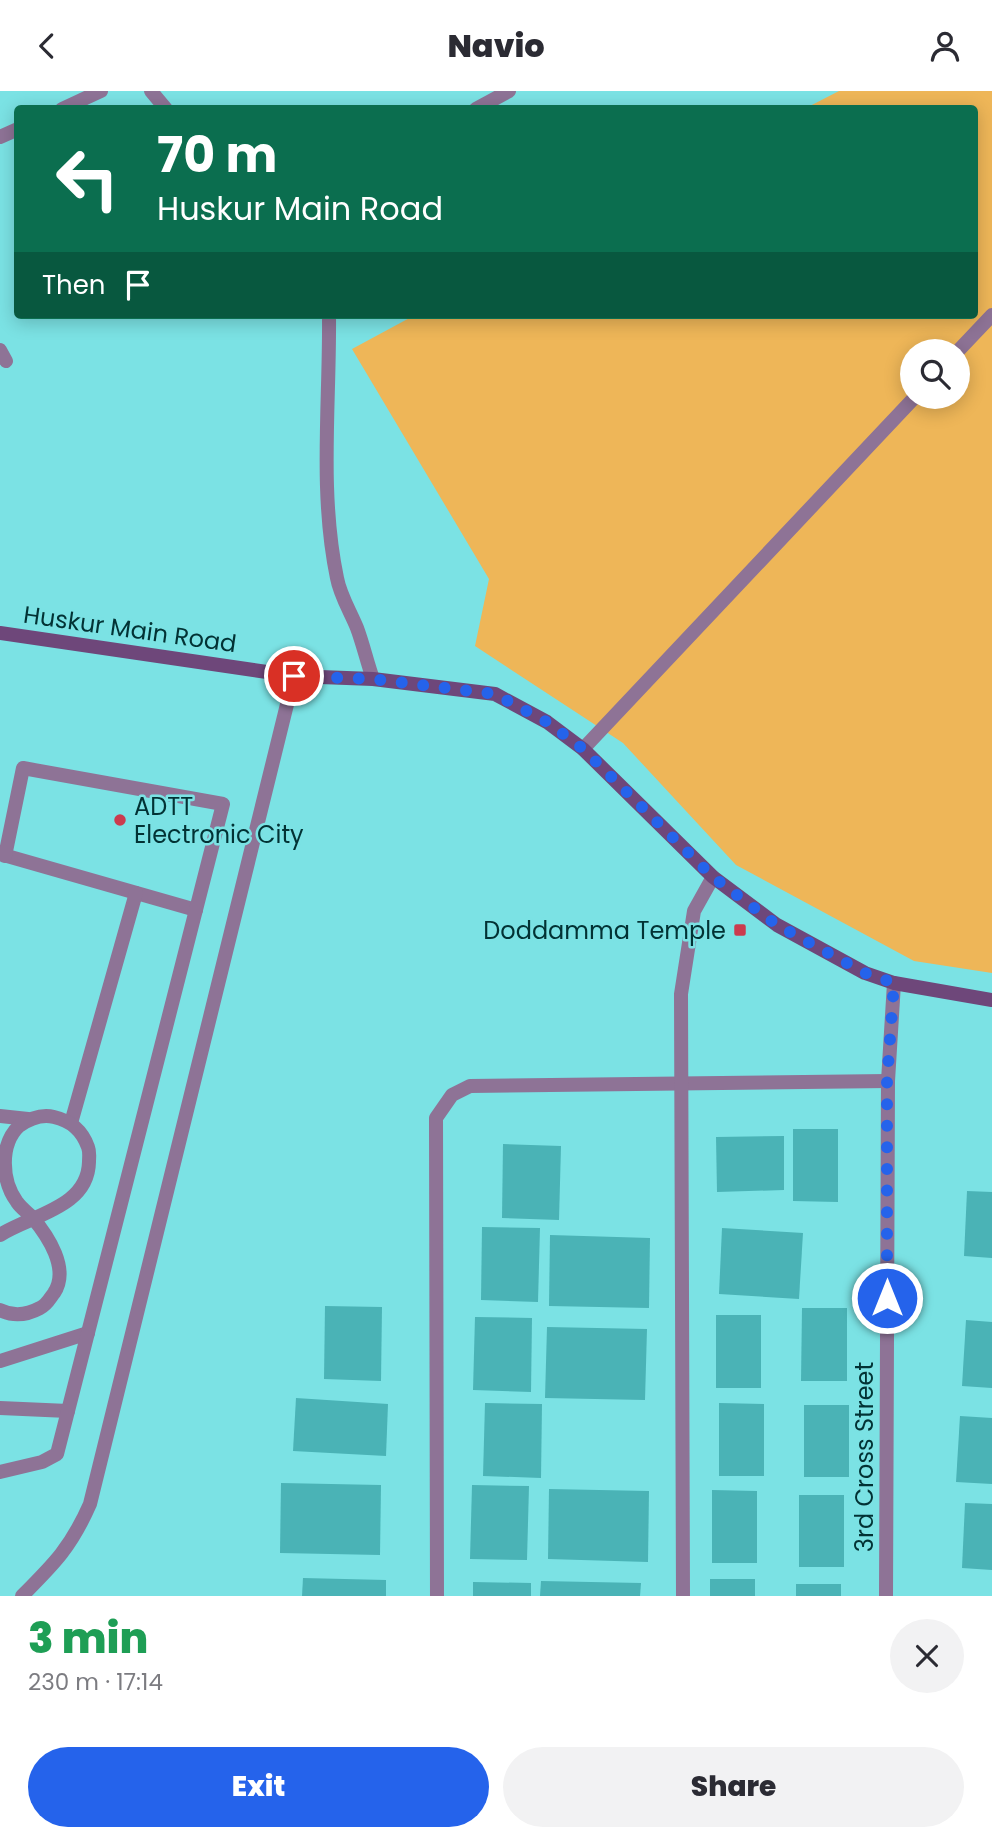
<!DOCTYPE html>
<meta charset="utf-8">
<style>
body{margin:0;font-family:Poppins,sans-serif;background:#f2f2f3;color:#2b2b33;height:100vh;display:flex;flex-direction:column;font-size:26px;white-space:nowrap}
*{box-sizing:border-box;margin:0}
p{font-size:23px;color:#7c7c81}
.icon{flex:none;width:38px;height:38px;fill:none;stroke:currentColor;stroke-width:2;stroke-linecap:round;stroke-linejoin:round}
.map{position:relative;height:1505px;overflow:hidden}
.side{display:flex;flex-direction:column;background:#fff;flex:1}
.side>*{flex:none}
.guide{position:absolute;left:14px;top:14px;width:964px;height:214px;border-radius:7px;box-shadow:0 4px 18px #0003;background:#0b6e4f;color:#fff;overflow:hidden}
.controls{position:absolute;left:900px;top:248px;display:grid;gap:14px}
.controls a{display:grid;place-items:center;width:70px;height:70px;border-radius:50%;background:#fff;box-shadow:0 4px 18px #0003;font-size:35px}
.pin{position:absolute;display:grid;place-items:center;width:60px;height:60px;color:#fff;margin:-30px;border:4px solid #fff;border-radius:50%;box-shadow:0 2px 7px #0007}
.me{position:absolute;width:77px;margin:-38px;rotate:0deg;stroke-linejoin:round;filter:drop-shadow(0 0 5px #0008)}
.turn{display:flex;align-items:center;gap:24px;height:147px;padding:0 28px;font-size:32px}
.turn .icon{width:91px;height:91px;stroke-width:2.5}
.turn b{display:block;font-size:49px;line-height:60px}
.then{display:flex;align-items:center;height:66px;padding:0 28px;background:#0003;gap:14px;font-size:26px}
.round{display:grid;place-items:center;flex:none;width:74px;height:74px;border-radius:37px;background:#f2f2f3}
.overview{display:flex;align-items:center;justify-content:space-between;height:119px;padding:0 28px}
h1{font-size:42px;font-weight:800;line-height:52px;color:#1e9e55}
.primary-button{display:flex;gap:14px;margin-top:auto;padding:14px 28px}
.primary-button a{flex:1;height:80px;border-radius:42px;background:#2563eb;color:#fff;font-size:28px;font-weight:800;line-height:80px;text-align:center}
.primary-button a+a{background:#f2f2f3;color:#2b2b33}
header{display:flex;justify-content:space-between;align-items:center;height:91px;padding:0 28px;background:#fff;font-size:32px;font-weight:800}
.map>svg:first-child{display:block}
.green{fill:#eeb658;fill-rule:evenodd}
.building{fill:#4ab3b6}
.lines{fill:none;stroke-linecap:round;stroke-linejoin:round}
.lane{stroke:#8e7396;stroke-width:14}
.street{stroke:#8e7396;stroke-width:14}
.secondary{stroke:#6e477a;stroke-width:14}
.route{stroke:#2563eb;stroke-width:12;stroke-dasharray:0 21.6}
.poi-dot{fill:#cb3b4e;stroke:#7be2e4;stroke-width:2.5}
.labels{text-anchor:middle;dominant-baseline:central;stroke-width:5;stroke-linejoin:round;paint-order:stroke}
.street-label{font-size:24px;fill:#023234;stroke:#7be2e4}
.poi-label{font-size:24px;fill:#023234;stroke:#7be2e4;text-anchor:start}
</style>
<header><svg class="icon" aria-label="back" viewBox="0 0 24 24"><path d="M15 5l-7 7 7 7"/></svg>Navio<svg class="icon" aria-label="person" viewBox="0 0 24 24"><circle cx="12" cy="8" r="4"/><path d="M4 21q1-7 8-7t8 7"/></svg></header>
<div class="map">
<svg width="992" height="1505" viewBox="0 0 992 1505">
<rect width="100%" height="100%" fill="#7be2e4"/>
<!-- green -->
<path class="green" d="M839,0H992V882L914,870L736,774L623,652L475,555L489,488L352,258L415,224H975V18L806,17ZM912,261H957V306H912Z"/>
<!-- building -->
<g class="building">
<polygon points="793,1038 838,1038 838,1111 793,1110"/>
<polygon points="784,1045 784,1099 717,1101 716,1046"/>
<polygon points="503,1053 561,1055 559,1129 502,1127"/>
<polygon points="967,1100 992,1101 992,1167 964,1165"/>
<polygon points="482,1136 540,1137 538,1211 481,1209"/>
<polygon points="722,1137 803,1142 799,1208 719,1203"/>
<polygon points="550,1144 650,1147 649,1217 549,1215"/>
<polygon points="325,1215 382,1216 381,1290 324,1288"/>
<polygon points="802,1217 847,1217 847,1290 801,1290"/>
<rect x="716" y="1224" width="45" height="73"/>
<polygon points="475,1226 532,1227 531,1301 473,1299"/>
<polygon points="966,1229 992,1231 992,1297 962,1295"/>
<polygon points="547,1236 647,1238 645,1309 545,1307"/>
<polygon points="296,1307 388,1313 386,1365 293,1360"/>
<polygon points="485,1312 542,1313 541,1387 483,1385"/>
<polygon points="719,1312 764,1313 764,1385 719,1385"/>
<rect x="804" y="1314" width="45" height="72"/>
<polygon points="960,1325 992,1327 992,1393 956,1391"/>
<polygon points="281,1392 381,1394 380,1464 280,1462"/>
<polygon points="472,1394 529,1395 527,1469 470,1468"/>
<polygon points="549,1398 649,1400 648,1471 548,1468"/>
<polygon points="712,1399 757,1400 757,1472 712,1472"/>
<rect x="799" y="1404" width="45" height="72"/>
<polygon points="965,1412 992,1413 992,1479 962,1477"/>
<polygon points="303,1487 386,1489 386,1505 302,1505"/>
<rect x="710" y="1488" width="45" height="17"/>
<polygon points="541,1490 641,1492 640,1505 540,1505"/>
<polygon points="473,1491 531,1492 531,1505 473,1505"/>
<rect x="796" y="1493" width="45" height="12"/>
</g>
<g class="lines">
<!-- lane -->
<g class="lane">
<polyline points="0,763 196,819"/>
<polyline points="0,1025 28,1028"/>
<polyline points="71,1032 136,802"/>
<path d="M0,1144C31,1124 88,1117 89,1071C89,1066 90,1061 88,1056C82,1039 71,1030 54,1026C42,1023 29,1028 19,1035C0,1053 1,1089 17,1111C21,1117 27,1121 32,1126C48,1145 70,1178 54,1202C50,1207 47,1214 40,1217C27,1224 14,1226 0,1219"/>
<polyline points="0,1270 88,1242"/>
<polyline points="0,1317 68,1320"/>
<polyline points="0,1381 42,1371 57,1363 223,713 23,677 5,765"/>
</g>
<!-- street -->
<g class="street">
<polyline points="151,0 166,18"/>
<polyline points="62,18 101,0"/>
<polyline points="476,18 509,0"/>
<polyline points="0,46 18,38"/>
<path d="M329,224C330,311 319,401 337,487C340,504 350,520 357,537C363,553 367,571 373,588"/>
<polyline points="0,259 6,270"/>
<polyline points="957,261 992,224"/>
<polyline points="583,658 915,306"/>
<path d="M22,1505C55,1472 71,1456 90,1413L294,585"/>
<polyline points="437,1505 436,1027 452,1004 470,995 888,990"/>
<polyline points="683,1505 681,903 694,820 713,786"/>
<polyline points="886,1505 888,990 894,892"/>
</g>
<!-- secondary -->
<polyline class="secondary" points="0,542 294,585 373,588 495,603 547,631 583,658 713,786 777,834 865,882 894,892 992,909"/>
</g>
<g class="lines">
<!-- route -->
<polyline class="route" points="294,585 373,588 495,603 547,631 583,658 713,786 777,834 865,882 894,892 887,990 887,1207"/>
</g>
<!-- markers -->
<g class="poi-dot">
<circle cx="120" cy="729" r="7"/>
<rect x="733" y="832" width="14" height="14" rx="3.5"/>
</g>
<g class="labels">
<!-- street labels -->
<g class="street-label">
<text transform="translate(130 538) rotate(8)">Huskur Main Road</text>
<text transform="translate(864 1366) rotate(-90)">3rd Cross Street</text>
</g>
<!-- poi labels -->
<g class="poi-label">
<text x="134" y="715">ADTT<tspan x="134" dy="28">Electronic City</tspan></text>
<text x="726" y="839" text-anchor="end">Doddamma Temple</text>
</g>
</g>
</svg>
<div class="controls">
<a><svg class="icon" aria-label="search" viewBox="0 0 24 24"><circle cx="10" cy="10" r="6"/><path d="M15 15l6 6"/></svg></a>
</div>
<div class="pin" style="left:294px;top:585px;background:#d93025"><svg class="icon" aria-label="arrive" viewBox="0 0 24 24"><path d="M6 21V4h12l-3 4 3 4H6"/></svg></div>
<svg class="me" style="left:887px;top:1207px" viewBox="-20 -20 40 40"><circle r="17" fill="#2563eb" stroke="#fff" stroke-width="3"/><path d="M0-11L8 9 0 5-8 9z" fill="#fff"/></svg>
<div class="guide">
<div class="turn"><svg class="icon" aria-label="left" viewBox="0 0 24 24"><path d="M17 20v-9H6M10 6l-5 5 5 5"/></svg><div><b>70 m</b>Huskur Main Road</div></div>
<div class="then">Then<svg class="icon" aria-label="arrive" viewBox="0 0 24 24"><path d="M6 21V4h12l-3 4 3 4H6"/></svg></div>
</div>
</div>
<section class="side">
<div class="overview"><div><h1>3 min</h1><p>230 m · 17:14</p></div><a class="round"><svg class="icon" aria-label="close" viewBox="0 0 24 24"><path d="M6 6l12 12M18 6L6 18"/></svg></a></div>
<div class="primary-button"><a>Exit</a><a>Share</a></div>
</section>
